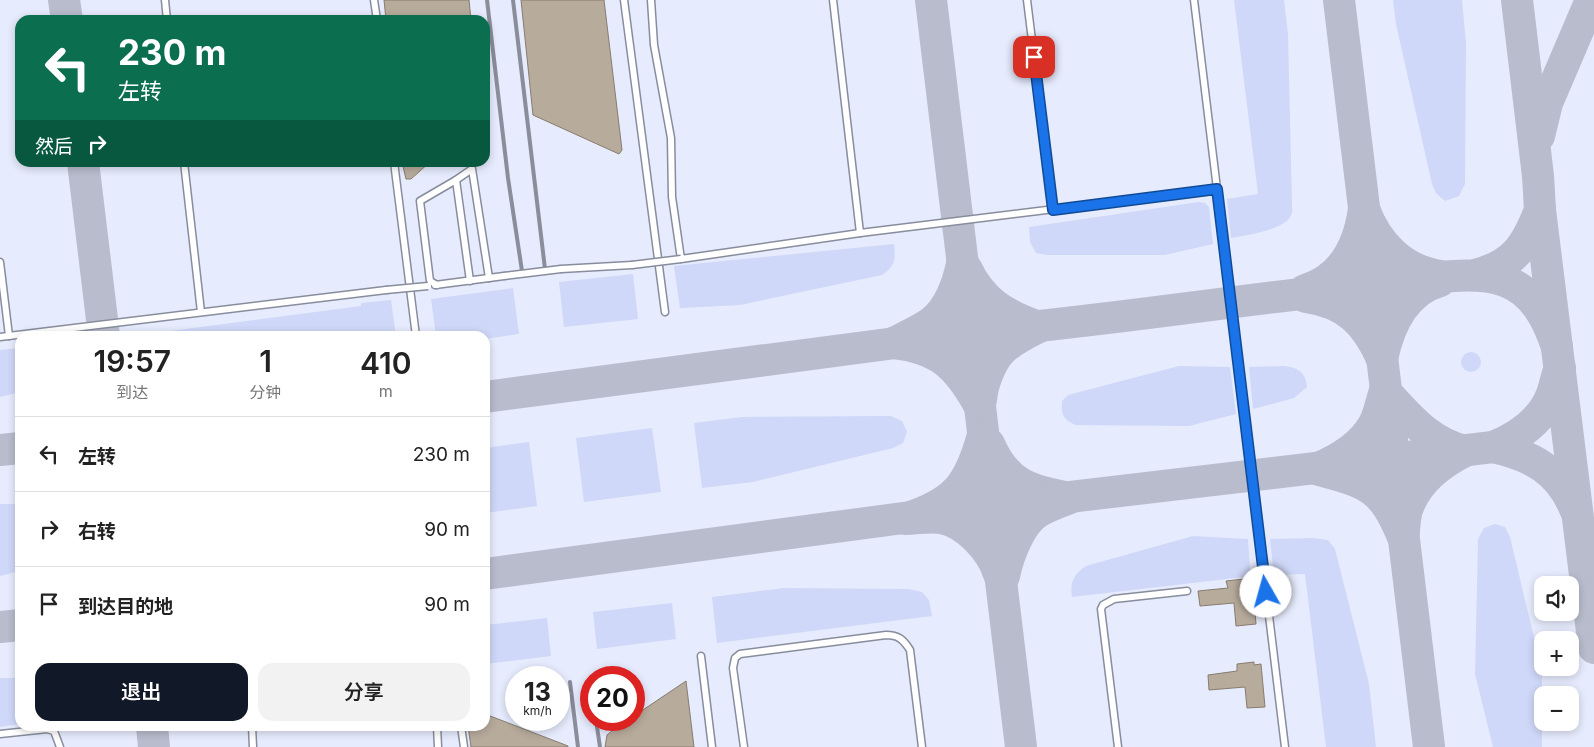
<!DOCTYPE html>
<html lang="zh">
<meta charset="utf-8">
<style>
body{margin:0;font-family:Inter,"Noto Sans SC",sans-serif;background:#f2f2f2;color:#222;height:100vh;display:flex;flex-direction:column;font-size:19px;white-space:nowrap}
*{box-sizing:border-box;margin:0}
p{font-size:16px;color:#767676}
.icon{flex:none;width:28px;height:28px;fill:none;stroke:currentColor;stroke-width:2;stroke-linecap:round;stroke-linejoin:round}
.map{position:relative;flex:1;overflow:hidden}
.drawer{position:absolute;left:15px;top:331px;width:475px;height:400px;display:flex;flex-direction:column;background:#fff;border-radius:15px;box-shadow:0 2px 8px #0003}
.drawer>*{flex:none}
.guide{position:absolute;left:15px;top:15px;width:475px;height:152px;border-radius:15px;box-shadow:0 2px 8px #0003;background:#0b6e4f;color:#fff;overflow:hidden}
.buttons{position:absolute;left:1534px;top:576px;display:grid;gap:10px}
.buttons a{display:grid;place-items:center;width:45px;height:45px;border-radius:10px;background:#fff;box-shadow:0 2px 8px #0003;font-size:25px}
.speed{position:absolute;left:505px;top:666px;display:flex;gap:10px;font-size:25px;font-weight:700;text-align:center}
.speed>*{display:grid;place-content:center;width:65px;height:65px;border-radius:50%;background:#fff;box-shadow:0 2px 8px #0003;line-height:1}
.speed small{font-size:12px;font-weight:400}
.speed .limit{border:8px solid #d22;background:#fff;color:#111}
.pin{position:absolute;display:grid;place-items:center;width:42px;height:42px;color:#fff;margin:-21px;border-radius:10px;box-shadow:0 2px 8px #0006}
.me{position:absolute;width:55px;margin:-28px;rotate:353deg;stroke-linejoin:round;filter:drop-shadow(0 0 4px #0008)}
.turn{display:flex;align-items:center;gap:18px;height:105px;padding:0 20px;font-size:22px}
.turn .icon{width:65px;height:65px;stroke-width:2.5}
.turn b{display:block;font-size:35px;line-height:42px}
.then{display:flex;align-items:center;height:48px;padding:0 20px;background:#0003;gap:10px;font-size:19px}
.eta{display:flex;justify-content:space-evenly;align-items:center;height:85px;text-align:center}
.eta b{font-size:30px;font-weight:600;line-height:35px}
.cta{display:flex;gap:10px;margin-top:auto;padding:10px 20px}
.cta a{flex:1;height:58px;border-radius:15px;background:#111827;color:#fff;font-size:20px;font-weight:600;line-height:58px;text-align:center}
.cta a+a{background:#f2f2f2;color:#222}
ul{padding:0;list-style:none}
li{display:flex;align-items:center;gap:15px;height:75px;padding:0 20px;border-top:1px solid #e0e0e0}
li div{flex:1}
li b{display:block;font-size:19px}
li em{font-style:normal}
.map>svg:first-child{display:block}
.green{fill:#cfd8f8}
.lines{fill:none;stroke-linecap:round;stroke-linejoin:round}
.taxiway{stroke:#b8bccc;stroke-width:32}
.building{fill:#b7ab9c;stroke:#877c6e}
.service-casing{stroke:#888d9d;stroke-width:9}
.service{stroke:#fff;stroke-width:6}
.rail{stroke:#8a8d9a;stroke-width:4}
.service-bridge-casing{stroke:#888d9d;stroke-width:9;stroke-linecap:butt}
.service-bridge{stroke:#fff;stroke-width:6}
.route-casing{stroke:#114b97;stroke-width:12}
.route{stroke:#1a73e8;stroke-width:9}
</style>
<div class="map">
<svg width="1594" height="747" viewBox="0 0 1594 747">
<rect width="100%" height="100%" fill="#e6ebfd"/>
<!-- green -->
<g class="green">
<path d="M1234,0H1284L1288,34L1292,203C1292,206 1293,212 1291,215C1286,230 1245,235 1231,238L1227,199L1258,194Z"/>
<polygon points="1393,0 1462,0 1466,43 1465,184 1459,196 1445,201 1436,193 1432,184 1396,24"/>
<polygon points="1199,202 1205,203 1209,207 1213,244 1165,255 1047,255 1036,253 1030,242 1029,227"/>
<path d="M894,244C896,260 895,266 882,275L740,305L680,308L674,266Z"/>
<polygon points="633,274 638,319 564,327 559,282"/>
<polygon points="513,288 519,334 485,339 485,336 436,336 431,299"/>
<polygon points="391,300 396,336 163,336 163,332 361,306 361,303"/>
<polygon points="20,348 20,392 0,397 0,350"/>
<circle cx="1471" cy="362" r="10"/>
<path d="M1179,366L1230,367L1236,414L1189,426L1076,425C1063,420 1061,414 1062,401L1068,395Z"/>
<path d="M1284,366C1298,368 1305,371 1307,387L1294,398L1253,409L1249,367Z"/>
<polygon points="891,416 902,421 907,432 903,443 893,448 753,482 702,488 694,423 742,417"/>
<polygon points="652,428 661,492 584,502 576,438"/>
<polygon points="529,442 537,506 485,513 485,448"/>
<polygon points="0,504 20,504 20,571 0,576"/>
<polygon points="1495,524 1505,527 1510,537 1542,671 1542,747 1493,747 1475,674 1478,539 1484,528"/>
<path d="M1193,536L1248,539L1250,570L1244,577L1072,597C1070,582 1073,575 1086,566Z"/>
<polygon points="1314,538 1328,540 1335,549 1369,684 1376,747 1326,747 1305,574 1274,575 1270,539"/>
<polygon points="784,588 908,589 922,592 929,600 932,616 717,643 712,597"/>
<polygon points="672,603 676,639 597,649 593,612"/>
<polygon points="547,618 551,656 485,664 485,625"/>
<polygon points="0,678 20,678 20,724 0,727"/>
</g>
<g class="lines">
<!-- taxiway -->
<g class="taxiway">
<polyline points="64,0 67,20"/>
<polyline points="931,0 1021,747"/>
<polyline points="1339,0 1429,747"/>
<polyline points="1517,0 1538,176 1540,210 1594,648"/>
<polyline points="1539,136 1547,103 1591,0"/>
<polyline points="83,162 104,336"/>
<path d="M962,264C958,284 949,309 932,322C921,330 907,336 894,343C938,348 957,365 978,403"/>
<path d="M966,268C982,302 1005,315 1039,327C1027,333 1012,340 1002,350C991,361 982,384 981,400"/>
<path d="M1475,275C1514,265 1526,246 1540,210"/>
<path d="M1305,290C1343,279 1359,245 1364,209C1377,244 1403,271 1441,276"/>
<path d="M1306,297C1346,303 1366,322 1382,359C1389,325 1404,291 1440,281"/>
<path d="M1385,391C1410,418 1429,442 1465,451C1441,463 1418,480 1408,507C1404,516 1405,528 1403,537C1382,486 1368,483 1316,469C1338,460 1362,446 1374,424C1379,415 1381,402 1385,391Z"/>
<path d="M485,397L971,333C1105,321 1237,300 1370,286C1408,282 1470,268 1505,281C1534,291 1548,320 1557,347"/>
<path d="M983,435C969,486 955,503 905,519C916,519 930,516 941,518C966,522 992,551 999,574"/>
<path d="M989,444C1006,484 1030,491 1070,498C1060,502 1048,506 1038,512C1020,523 1008,556 1004,576"/>
<path d="M1493,447C1531,455 1560,471 1575,509"/>
<polyline points="0,450 20,448"/>
<path d="M485,574L993,506L1493,447C1518,437 1542,421 1552,394C1555,386 1556,377 1560,368"/>
<polyline points="0,627 20,625"/>
<polyline points="152,726 154,747"/>
</g>
</g>
<!-- building -->
<g class="building">
<polygon points="384,0 469,0 471,20 386,20"/>
<polygon points="521,0 604,0 622,150 619,154 533,115"/>
<polygon points="402,162 430,162 411,179 406,179"/>
<polygon points="1244,579 1245,587 1254,599 1256,624 1236,626 1234,603 1200,606 1198,591 1228,588 1226,581"/>
<polygon points="1254,662 1254,665 1261,664 1265,707 1247,708 1245,687 1209,690 1208,675 1237,671 1237,664"/>
<polygon points="686,681 694,747 605,747 607,735 613,730 628,720 634,720 634,716"/>
<polygon points="485,714 568,746 568,747 471,747 468,726 485,726"/>
</g>
<g class="lines">
<!-- service casing -->
<g class="service-casing">
<g id="service">
<polyline points="165,0 167,20"/>
<polyline points="374,0 377,20"/>
<polyline points="624,0 665,312"/>
<polyline points="651,0 654,45 671,138 672,197 681,259 860,233 1217,189"/>
<polyline points="833,0 860,233"/>
<polyline points="1027,0 1053,210"/>
<polyline points="1194,0 1285,747"/>
<polyline points="184,162 201,312"/>
<polyline points="394,162 416,336"/>
<polyline points="456,180 472,169 489,278"/>
<polyline points="0,262 9,336"/>
<polyline points="561,269 632,265"/>
<polyline points="435,285 504,276"/>
<polyline points="437,285 430,281 420,201 456,180 470,281"/>
<polyline points="0,337 386,290"/>
<polyline points="701,656 712,747"/>
<polyline points="252,726 253,747"/>
<polyline points="437,726 438,747"/>
<polyline points="461,726 464,747"/>
<polyline points="0,734 47,729 54,731 60,747"/>
<path d="M744,747L733,668L735,658L740,654L886,635C898,635 903,639 910,650L922,747"/>
<polyline points="1118,747 1101,609 1103,605 1114,599 1187,591"/>
</g>
</g>
<!-- service -->
<use href="#service" class="service"/>
<!-- rail -->
<g class="rail">
<polyline points="487,0 508,178 522,271"/>
<polyline points="513,0 545,269"/>
<polyline points="570,682 578,747"/>
<polyline points="596,720 600,747"/>
</g>
<!-- service-bridge casing -->
<g class="service-bridge-casing">
<g id="service-bridge">
<polyline points="632,265 681,259"/>
<polyline points="504,276 561,269"/>
<polyline points="386,290 428,286"/>
</g>
</g>
<!-- service-bridge -->
<use href="#service-bridge" class="service-bridge"/>
</g>
<g class="lines">
<!-- route casing -->
<g class="route-casing">
<polyline id="route" points="1034,57 1053,210 1217,189 1266,592"/>
</g>
<!-- route -->
<use href="#route" class="route"/>
</g>
</svg>
<div class="buttons">
<a><svg class="icon" aria-label="sound" viewBox="0 0 24 24"><path d="M4 9h4l5-4v14l-5-4H4zM17 9q2 3 0 6"/></svg></a>
<a>+</a>
<a>−</a>
</div>
<div class="speed"><div>13<small>km/h</small></div><div class="limit">20</div></div>
<div class="pin" style="left:1034px;top:57px;background:#d93025"><svg class="icon" aria-label="arrive" viewBox="0 0 24 24"><path d="M6 21V4h12l-3 4 3 4H6"/></svg></div>
<svg class="me" style="left:1266px;top:592px" viewBox="-20 -20 40 40"><circle r="19" fill="#fff"/><path d="M0-13L10 11 0 6-10 11z" fill="#1a73e8"/></svg>
<div class="guide">
<div class="turn"><svg class="icon" aria-label="left" viewBox="0 0 24 24"><path d="M17 20v-9H6M10 6l-5 5 5 5"/></svg><div><b>230 m</b>左转</div></div>
<div class="then">然后<svg class="icon" aria-label="right" viewBox="0 0 24 24"><path d="M7 20v-9h11M14 6l5 5-5 5"/></svg></div>
</div>
<section class="drawer">
<div class="eta">
<div><b>19:57</b><p>到达</p></div>
<div><b>1</b><p>分钟</p></div>
<div><b>410</b><p>m</p></div>
</div>
<ul>
<li><svg class="icon" aria-label="left" viewBox="0 0 24 24"><path d="M17 20v-9H6M10 6l-5 5 5 5"/></svg><div><b>左转</b></div><em>230 m</em></li>
<li><svg class="icon" aria-label="right" viewBox="0 0 24 24"><path d="M7 20v-9h11M14 6l5 5-5 5"/></svg><div><b>右转</b></div><em>90 m</em></li>
<li><svg class="icon" aria-label="arrive" viewBox="0 0 24 24"><path d="M6 21V4h12l-3 4 3 4H6"/></svg><div><b>到达目的地</b></div><em>90 m</em></li>
</ul>
<div class="cta"><a>退出</a><a>分享</a></div>
</section>
</div>
